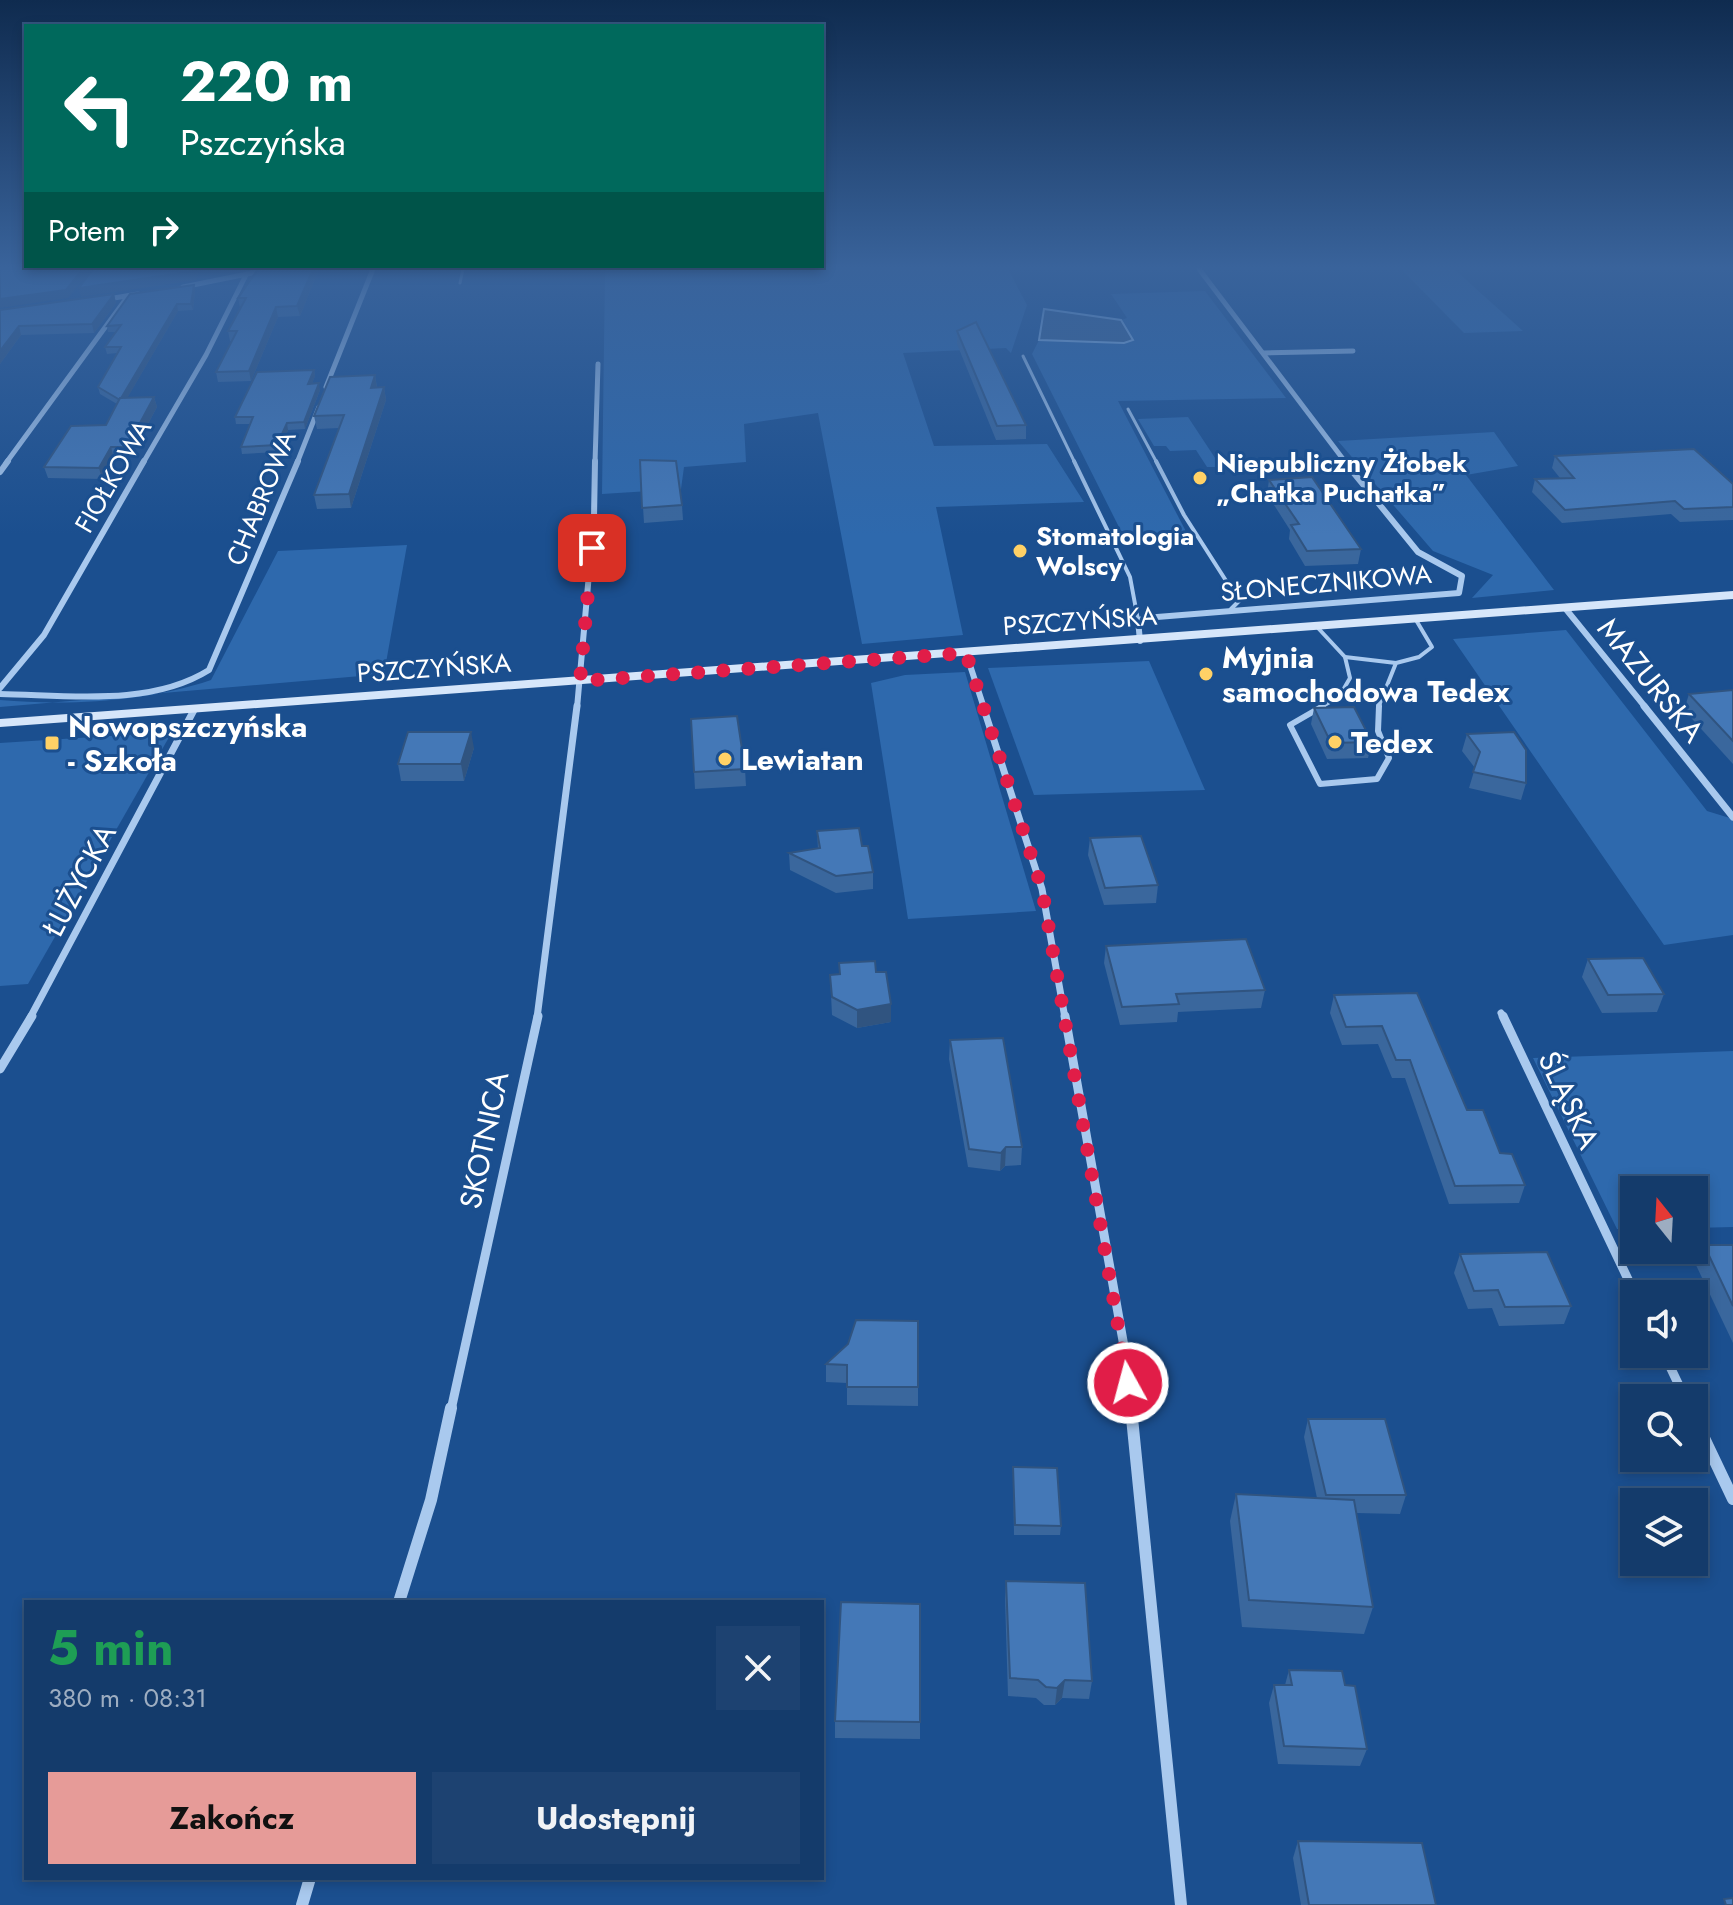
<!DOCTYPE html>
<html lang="pl">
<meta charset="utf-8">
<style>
body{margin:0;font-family:Jost,sans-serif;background:#1d4271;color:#f1f3f6;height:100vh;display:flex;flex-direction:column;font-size:30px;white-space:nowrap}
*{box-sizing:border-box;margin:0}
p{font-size:26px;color:#9dadc1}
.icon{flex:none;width:44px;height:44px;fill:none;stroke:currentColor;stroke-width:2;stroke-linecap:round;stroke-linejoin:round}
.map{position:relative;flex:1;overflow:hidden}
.sheet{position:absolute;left:24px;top:1600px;width:800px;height:280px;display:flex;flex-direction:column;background:#143b6b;border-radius:0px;box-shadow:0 4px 12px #0003,0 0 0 2px #33557e}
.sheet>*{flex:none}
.top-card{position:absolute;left:24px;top:24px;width:800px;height:244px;border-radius:0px;box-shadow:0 4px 12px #0003,0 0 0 2px #33557e;background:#00695c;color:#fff;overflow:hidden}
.needle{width:52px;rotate:342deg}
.controls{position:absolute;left:1620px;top:1176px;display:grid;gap:16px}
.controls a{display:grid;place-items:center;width:88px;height:88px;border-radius:0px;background:#143b6b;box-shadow:0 4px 12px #0003,0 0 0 2px #33557e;font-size:40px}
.pin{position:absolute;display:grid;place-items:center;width:68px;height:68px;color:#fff;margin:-34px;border-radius:16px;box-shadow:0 4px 12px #0006}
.me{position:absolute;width:88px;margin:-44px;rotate:353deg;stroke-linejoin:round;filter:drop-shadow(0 0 6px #0008)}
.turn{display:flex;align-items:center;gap:28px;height:168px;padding:0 24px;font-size:36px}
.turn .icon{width:104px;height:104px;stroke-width:2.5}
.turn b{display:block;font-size:56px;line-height:68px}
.then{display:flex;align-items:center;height:76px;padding:0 24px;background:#0003;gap:16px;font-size:30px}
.round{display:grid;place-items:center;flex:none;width:84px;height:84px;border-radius:0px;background:#1d4271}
.summary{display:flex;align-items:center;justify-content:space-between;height:136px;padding:0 24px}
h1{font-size:48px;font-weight:700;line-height:60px;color:#1e9e55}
.action{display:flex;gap:16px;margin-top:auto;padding:16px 24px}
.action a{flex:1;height:92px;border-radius:0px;background:#e69b98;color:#111;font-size:32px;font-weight:700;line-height:92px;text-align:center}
.action a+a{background:#1d4271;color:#f1f3f6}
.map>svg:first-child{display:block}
.green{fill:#2e69ad}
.water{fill:#3c6290;stroke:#9cc4f0;stroke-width:2}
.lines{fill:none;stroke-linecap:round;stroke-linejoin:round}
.lane-far2{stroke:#a9c9ee;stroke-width:3}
.lane-far1{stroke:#a9c9ee;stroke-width:4}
.lane{stroke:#a9c9ee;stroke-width:6}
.street-far4{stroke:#a9c9ee;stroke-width:5}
.street-far3{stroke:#a9c9ee;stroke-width:6}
.street-far2{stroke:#a9c9ee;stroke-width:7}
.street-far1{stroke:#a9c9ee;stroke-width:9}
.street{stroke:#a9c9ee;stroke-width:12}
.secondary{fill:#d6e6fa;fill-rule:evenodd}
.wall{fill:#3a679d}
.shaded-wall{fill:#305480}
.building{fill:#4478b7;stroke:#305480;stroke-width:2}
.route{stroke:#e11d48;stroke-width:14;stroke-dasharray:0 25.2}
.poi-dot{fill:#ffd166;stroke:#1b4f8f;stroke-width:3}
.labels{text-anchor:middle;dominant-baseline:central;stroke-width:6;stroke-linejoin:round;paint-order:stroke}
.far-poi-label{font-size:26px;font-weight:bold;fill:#fff;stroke:#1b4f8f;text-anchor:start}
.far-street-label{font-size:26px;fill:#fff;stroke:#1b4f8f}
.poi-label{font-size:30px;font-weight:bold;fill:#fff;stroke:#1b4f8f;text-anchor:start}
.street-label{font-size:30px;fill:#fff;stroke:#1b4f8f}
</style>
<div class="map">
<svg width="1733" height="1905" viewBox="0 0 1733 1905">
<rect width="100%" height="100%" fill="#1b4f8f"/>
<!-- green -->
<g class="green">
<polygon points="605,269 1008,269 1027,305 1011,353 1006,348 903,353 934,446 1047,444 1084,502 936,507 963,635 862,644 818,413 744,424 746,462 684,467 681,489 602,494"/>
<polygon points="1401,269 1454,269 1523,331 1464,333"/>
<polygon points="1205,291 1286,398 1118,401 1192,543 1128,545 1032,354 1039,340 1124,343 1132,339 1121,320 1127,318 1111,294"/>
<polygon points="1188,417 1221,467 1207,467 1196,450 1170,451 1166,446 1154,446 1138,419"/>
<polygon points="1494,432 1518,466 1466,475 1554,590 1472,598 1493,575 1433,551 1338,441"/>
<path d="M407,545L384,674L0,707V700C68,706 146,702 211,680L278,551Z"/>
<polygon points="1566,630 1707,811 1733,819 1733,935 1664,945 1453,639"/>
<polygon points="1149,661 1205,790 1034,795 988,668"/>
<polygon points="965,672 1036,911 908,919 871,683 905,675"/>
<polygon points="172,732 28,984 0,986 0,743"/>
<polygon points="1733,1051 1733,1227 1694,1228 1694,1190 1634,1190 1634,1229 1617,1229 1533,1058"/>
</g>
<!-- water -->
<polygon class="water" points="1044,309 1121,320 1133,340 1124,343 1039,340"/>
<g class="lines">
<!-- lane-far2 -->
<g class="lane-far2">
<polyline points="460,283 463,269"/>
<polyline points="1023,356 1075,463"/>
<polyline points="1128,409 1157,463"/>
</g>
<!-- lane-far1 -->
<g class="lane-far1">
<polyline points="1074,461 1130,577 1138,620"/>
<polyline points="1156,461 1184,515 1239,601 1231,609"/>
<polyline points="1318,628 1345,657 1350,678 1339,697 1319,708"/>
<polyline points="1345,657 1396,663"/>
<polyline points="1378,708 1396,663 1419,657 1432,647 1416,620"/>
</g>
<!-- lane -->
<polyline class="lane" points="1323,706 1290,725 1320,784 1377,779 1389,758 1378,731 1379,706"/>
<!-- street-far4 -->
<g class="street-far4">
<polyline points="1199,269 1346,463"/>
<polyline points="183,287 272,269"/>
<polyline points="108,299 138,294"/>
<polyline points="1264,353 1353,351"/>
<polyline points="326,387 373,269"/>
<polyline points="6,463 128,296"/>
<polyline points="143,463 206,355 246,275"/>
<polyline points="297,463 319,407"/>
<polyline points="595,463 598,364"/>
</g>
<!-- street-far3 -->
<g class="street-far3">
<polyline points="0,472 8,461"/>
<polyline points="1565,608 1646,708"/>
<polyline points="1140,641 1138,620 1157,617 1459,593 1462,576 1418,552 1344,461"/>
<polyline points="966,653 984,708"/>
<polyline points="0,688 44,635 144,461"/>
<path d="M0,694C67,695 150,707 209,670L298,461"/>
<polyline points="577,708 594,518 595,461"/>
</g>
<!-- street-far2 -->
<g class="street-far2">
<polyline points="983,706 1042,889 1065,1018"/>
<polyline points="1644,706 1733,817"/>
<polyline points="1501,1013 1504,1018"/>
<polyline points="30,1018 194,710"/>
<polyline points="537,1018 577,706"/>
</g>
<!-- street-far1 -->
<g class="street-far1">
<polyline points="1065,1016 1125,1352 1131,1410"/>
<polyline points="1503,1016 1635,1294"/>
<polyline points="0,1069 32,1016"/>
<polyline points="1664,1354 1685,1398"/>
<polyline points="451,1410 538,1016"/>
</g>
<!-- street -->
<g class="street">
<polyline points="1131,1408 1181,1905"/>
<polyline points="1694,1417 1733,1499"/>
<polyline points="399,1602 431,1500 451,1408"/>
<polyline points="302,1905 310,1878"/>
</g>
<!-- secondary -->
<polygon class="secondary" points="1733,591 1733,599 0,727 0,719"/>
</g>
<!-- wall -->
<g class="wall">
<polygon points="258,269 319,269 300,316 278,317 251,381 218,382 216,372 232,341 230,341 228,331 240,308 238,298"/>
<polygon points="194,285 195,291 193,310 178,311 127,398 154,397 157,407 130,457 114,458 102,479 48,478 44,467 106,425 117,404 100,394 98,387 117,353 107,354 105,347 116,332 108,332 107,326"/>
<polygon points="114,294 116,303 94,333 21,335 0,364 0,310"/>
<polygon points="957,331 1026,425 1026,439 996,440 957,344"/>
<polygon points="314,370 315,376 312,383 320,390 305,429 288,430 279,452 242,454 241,447 250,424 236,424 235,417"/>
<polygon points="375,375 377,387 384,387 386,400 351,508 317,509 314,495 339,428 317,429 314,416"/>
<polygon points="1555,456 1733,484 1733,520 1680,522 1671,514 1562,523 1532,492 1535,479 1560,478 1552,468"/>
<polygon points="640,460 682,505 683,520 644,523"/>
<polygon points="1269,480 1361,549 1358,564 1305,566 1289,539 1290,530 1267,494"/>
<polygon points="1733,690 1733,764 1684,710 1689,694"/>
<polygon points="1314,708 1372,742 1368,758 1327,759 1311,724"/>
<polygon points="691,719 745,769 746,786 695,789"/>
<polygon points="1467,734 1526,783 1521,800 1469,788 1475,768 1462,751"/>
<polygon points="474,748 464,781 401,781 398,764"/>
<polygon points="817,831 862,846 873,872 873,889 836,893 790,870 789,853 818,849"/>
<polygon points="1090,838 1158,885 1156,903 1104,905 1088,855"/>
<polygon points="1106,946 1265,990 1261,1008 1178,1012 1177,1022 1120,1025 1104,963"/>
<polygon points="1588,959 1664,994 1657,1012 1602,1013 1582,977"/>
<polygon points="839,963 876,972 891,1004 891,1022 857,1028 832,1015 830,975 839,974"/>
<polygon points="1417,993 1467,1110 1525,1185 1519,1203 1449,1204 1405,1078 1392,1078 1378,1044 1342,1045 1330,1013 1334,995"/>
<polygon points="950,1040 1022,1147 1021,1165 1005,1166 1000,1171 968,1167 949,1059"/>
<polygon points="1704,1245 1733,1245 1733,1343 1695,1263"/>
<polygon points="1460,1254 1571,1306 1564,1324 1499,1326 1492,1308 1468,1309 1454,1273"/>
<polygon points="848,1344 918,1387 918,1406 847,1405 847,1383 826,1382 826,1364"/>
<polygon points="1308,1419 1406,1495 1400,1514 1356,1513 1373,1607 1364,1634 1242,1627 1230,1521 1236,1494 1317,1498 1304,1437"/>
<polygon points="1013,1467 1061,1526 1060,1535 1014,1535"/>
<polygon points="1006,1581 1092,1681 1089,1699 1062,1698 1055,1705 1044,1705 1036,1698 1008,1696 1005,1599"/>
<polygon points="1289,1670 1345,1685 1367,1749 1360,1766 1278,1764 1269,1703 1274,1685 1285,1685"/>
<polygon points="835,1721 920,1722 920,1739 835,1738"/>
<polygon points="1298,1841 1436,1905 1301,1905 1293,1858"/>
</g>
<!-- shaded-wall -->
<g class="shaded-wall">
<polygon points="83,269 92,269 68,298 0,308 0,299"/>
<polygon points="195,269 198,269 197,280 81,297 79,288"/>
<polygon points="313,269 319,269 300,316 297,306"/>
<polygon points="194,285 195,291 193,310 191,304"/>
<polygon points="114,294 116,303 94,333 92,324"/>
<polygon points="177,304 178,311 122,407 120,400"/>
<polygon points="276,307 278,317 251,381 249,371"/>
<polygon points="19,326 21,335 0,364 0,351"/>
<polygon points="314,370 315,376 310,390 308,384"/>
<polygon points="375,375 377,388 371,388"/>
<polygon points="319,383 320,390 305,429 304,422"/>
<polygon points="384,387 386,400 351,508 349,494"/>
<polygon points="154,397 157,407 130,457 127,447"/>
<polygon points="287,423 288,430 279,452 277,445"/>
<polygon points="111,447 114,458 102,479 99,468"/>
<polygon points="471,732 474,748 464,781 461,764"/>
<polygon points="891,1004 891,1022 857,1028 857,1010"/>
<polygon points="1006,1147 1005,1166 1000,1171 1001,1153"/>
<polygon points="1065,1680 1062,1698 1055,1705 1057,1688"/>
</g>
<!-- building -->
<g class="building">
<polygon points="0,269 83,269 66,290 0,299"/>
<polygon points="93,269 195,269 195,271 79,288"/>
<polygon points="258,269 313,269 297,306 276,307 249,371 216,372 237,331 228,331 246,298 238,298"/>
<polygon points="194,285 191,304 177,304 120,400 98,387 121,347 105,347 121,325 107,326 130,294"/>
<polygon points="114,294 92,324 19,326 0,351 0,310"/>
<polygon points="976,322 1026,425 997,426 957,331"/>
<polygon points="314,370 308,384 319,383 304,422 287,423 277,445 241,447 253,417 235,417 257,372"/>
<polygon points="375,375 371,388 384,387 349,494 314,495 344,415 314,416 330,377"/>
<polygon points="154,397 127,447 111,447 99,468 44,467 71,426 106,425 120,398"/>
<polygon points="1694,449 1733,484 1733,507 1684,509 1675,501 1565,510 1535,479 1574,478 1555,456"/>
<polygon points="640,460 676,461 682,505 642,508"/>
<polygon points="1312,477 1361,549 1307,551 1291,525 1299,524 1269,480"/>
<polygon points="1733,690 1733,741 1689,694"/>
<polygon points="1354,707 1372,742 1331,743 1314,708"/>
<polygon points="737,716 745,769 694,772 691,719"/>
<polygon points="408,732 471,732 461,764 398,764"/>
<polygon points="1514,732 1526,750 1526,783 1473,772 1480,752 1467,734"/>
<polygon points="859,828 862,846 868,846 873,872 836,876 789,853 820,848 817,831"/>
<polygon points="1141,836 1158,885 1105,888 1090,838"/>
<polygon points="1246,939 1265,990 1176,994 1179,1004 1122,1007 1106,946"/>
<polygon points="1643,958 1664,994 1608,995 1588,959"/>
<polygon points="875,961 876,972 886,972 891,1004 857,1010 832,997 830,975 840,974 839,963"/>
<polygon points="1417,993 1467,1110 1483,1110 1500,1153 1512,1154 1525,1185 1455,1186 1410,1060 1396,1060 1382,1026 1346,1027 1334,995"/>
<polygon points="1003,1038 1022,1147 1006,1147 1001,1153 969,1149 950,1040"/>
<polygon points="1704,1245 1733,1245 1733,1306"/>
<polygon points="1547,1252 1571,1306 1505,1307 1498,1290 1474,1291 1460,1254"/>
<polygon points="856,1320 918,1321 918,1387 847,1387 847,1365 826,1364 848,1344"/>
<polygon points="1308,1419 1385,1419 1406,1495 1326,1495"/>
<polygon points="1013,1467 1057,1468 1061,1526 1015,1525"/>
<polygon points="1236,1494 1354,1500 1373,1607 1249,1600"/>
<polygon points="1006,1581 1085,1583 1092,1681 1065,1680 1057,1688 1046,1687 1038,1680 1010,1678"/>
<polygon points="841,1602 920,1604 920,1722 835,1721"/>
<polygon points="1289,1670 1342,1671 1345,1685 1355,1686 1367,1749 1284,1746 1274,1685 1292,1685"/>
<polygon points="1298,1841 1422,1843 1436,1905 1309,1905"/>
<polygon points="1733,1898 1733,1905 1726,1905 1724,1899"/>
</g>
<!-- sky -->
<linearGradient id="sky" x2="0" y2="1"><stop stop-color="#0f2b4f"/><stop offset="0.5" stop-color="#39639b"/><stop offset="1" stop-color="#39639b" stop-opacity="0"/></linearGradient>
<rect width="1733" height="535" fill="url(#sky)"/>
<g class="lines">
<!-- route -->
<polyline class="route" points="592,548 580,681 966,653 1042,889 1128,1383"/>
</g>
<!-- markers -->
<g class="poi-dot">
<circle cx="1200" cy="478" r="8"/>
<circle cx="1020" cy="551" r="8"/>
<circle cx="1206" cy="674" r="8"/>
<circle cx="1335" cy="742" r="8"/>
<rect x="44" y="735" width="16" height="16" rx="4"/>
<circle cx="725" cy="759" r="8"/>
</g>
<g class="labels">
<!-- far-poi labels -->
<g class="far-poi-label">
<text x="1216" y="463">Niepubliczny Żłobek<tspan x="1216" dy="30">„Chatka Puchatka”</tspan></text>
<text x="1036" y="536">Stomatologia<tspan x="1036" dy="30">Wolscy</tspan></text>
</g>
<!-- far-street labels -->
<g class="far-street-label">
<text transform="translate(113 476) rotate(-60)">FIOŁKOWA</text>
<text transform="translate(261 498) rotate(-68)">CHABROWA</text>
<text transform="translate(1326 583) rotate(-5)">SŁONECZNIKOWA</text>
<text transform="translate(1080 621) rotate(-4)">PSZCZYŃSKA</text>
<text transform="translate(434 668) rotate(-4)">PSZCZYŃSKA</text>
</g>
<!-- poi labels -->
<g class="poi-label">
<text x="1222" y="657">Myjnia<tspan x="1222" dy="34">samochodowa Tedex</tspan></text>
<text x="68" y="726">Nowopszczyńska<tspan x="68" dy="34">- Szkoła</tspan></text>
<text x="1351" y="742">Tedex</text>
<text x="741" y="759">Lewiatan</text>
</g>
<!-- street labels -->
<g class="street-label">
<text transform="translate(1651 680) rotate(51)">MAZURSKA</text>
<text transform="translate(79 880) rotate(-62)">ŁUŻYCKA</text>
<text transform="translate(1569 1100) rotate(65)">ŚLĄSKA</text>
<text transform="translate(484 1140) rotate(-78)">SKOTNICA</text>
</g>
</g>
</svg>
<div class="controls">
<a><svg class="needle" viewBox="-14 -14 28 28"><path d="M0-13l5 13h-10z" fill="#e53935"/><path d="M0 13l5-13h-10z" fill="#9dadc1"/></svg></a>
<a><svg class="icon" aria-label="sound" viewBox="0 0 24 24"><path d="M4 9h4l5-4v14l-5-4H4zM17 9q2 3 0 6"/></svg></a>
<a><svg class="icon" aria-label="search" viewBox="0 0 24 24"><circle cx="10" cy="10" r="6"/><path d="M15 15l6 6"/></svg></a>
<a><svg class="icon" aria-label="layers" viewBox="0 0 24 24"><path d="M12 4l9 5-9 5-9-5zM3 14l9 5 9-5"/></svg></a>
</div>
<div class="pin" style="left:592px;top:548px;background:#d93025"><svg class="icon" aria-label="arrive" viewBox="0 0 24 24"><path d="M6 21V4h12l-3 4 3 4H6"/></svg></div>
<svg class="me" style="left:1128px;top:1383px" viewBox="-20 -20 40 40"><circle r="17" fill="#e11d48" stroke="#fff" stroke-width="3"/><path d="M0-11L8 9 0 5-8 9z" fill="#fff"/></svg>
<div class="top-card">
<div class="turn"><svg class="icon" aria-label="left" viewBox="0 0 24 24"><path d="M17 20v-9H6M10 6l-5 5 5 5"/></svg><div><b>220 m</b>Pszczyńska</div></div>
<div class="then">Potem<svg class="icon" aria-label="right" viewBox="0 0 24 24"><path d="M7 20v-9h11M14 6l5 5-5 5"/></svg></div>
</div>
<section class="sheet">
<div class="summary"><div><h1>5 min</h1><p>380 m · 08:31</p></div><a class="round"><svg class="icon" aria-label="close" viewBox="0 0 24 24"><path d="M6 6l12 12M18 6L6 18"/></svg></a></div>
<div class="action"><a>Zakończ</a><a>Udostępnij</a></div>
</section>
</div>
